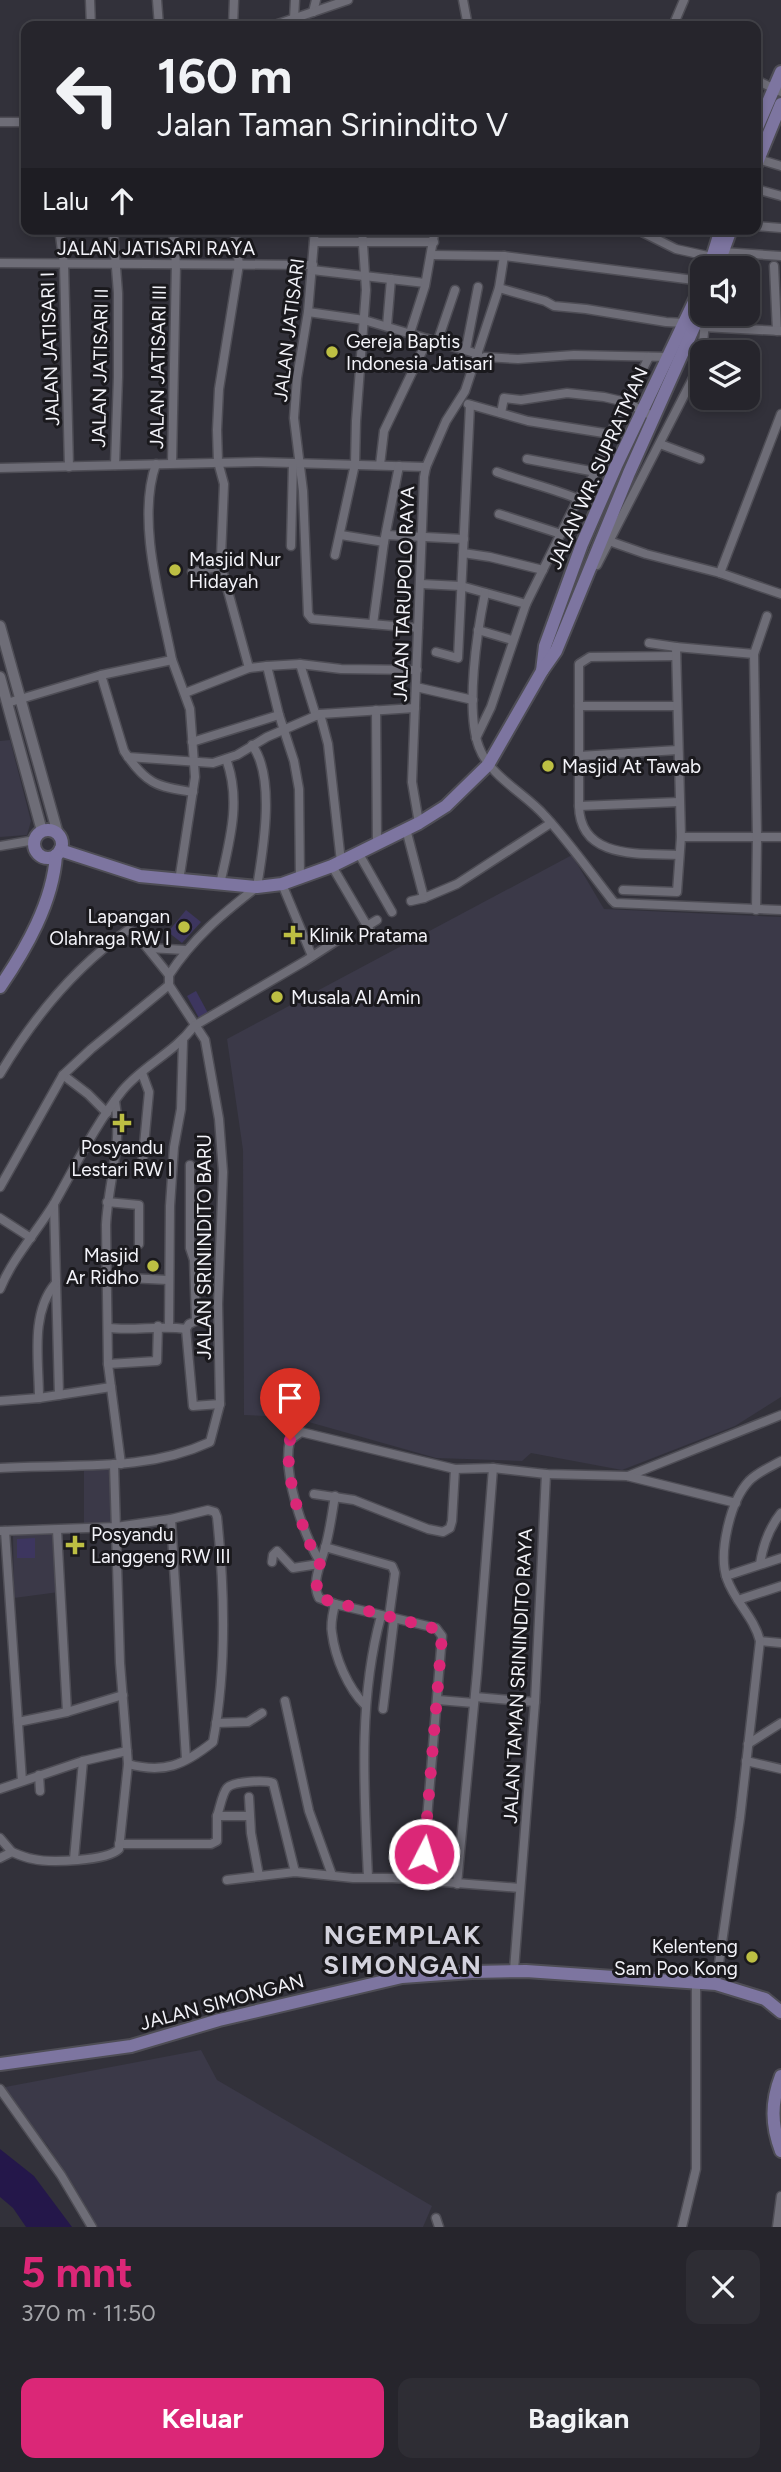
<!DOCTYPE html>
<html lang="id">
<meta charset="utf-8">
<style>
body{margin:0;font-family:Figtree,sans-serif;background:#2e2d34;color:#f1f3f6;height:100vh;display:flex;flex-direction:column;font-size:26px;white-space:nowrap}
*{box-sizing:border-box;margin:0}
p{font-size:23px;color:#a4a5a9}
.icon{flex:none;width:38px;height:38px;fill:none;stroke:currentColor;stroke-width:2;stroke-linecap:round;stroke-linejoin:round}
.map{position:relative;height:2227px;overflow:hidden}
.sheet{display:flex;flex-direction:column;background:#26252c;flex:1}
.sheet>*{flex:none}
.guide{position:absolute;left:21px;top:21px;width:740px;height:214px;border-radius:14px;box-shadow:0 4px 10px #0003,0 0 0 2px #424248;background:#26252c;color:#f1f3f6;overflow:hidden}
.controls{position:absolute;left:690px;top:256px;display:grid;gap:14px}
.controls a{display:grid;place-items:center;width:70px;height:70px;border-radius:14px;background:#26252c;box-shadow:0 4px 10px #0003,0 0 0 2px #424248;font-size:35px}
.pin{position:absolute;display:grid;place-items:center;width:60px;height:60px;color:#fff;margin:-72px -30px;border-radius:50% 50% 50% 0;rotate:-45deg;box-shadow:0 0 7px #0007}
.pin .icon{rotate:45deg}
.me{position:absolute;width:77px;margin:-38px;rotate:5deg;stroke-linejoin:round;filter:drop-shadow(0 0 5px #0008)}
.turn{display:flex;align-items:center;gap:24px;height:147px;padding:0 21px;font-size:32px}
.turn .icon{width:91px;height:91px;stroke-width:2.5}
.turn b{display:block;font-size:49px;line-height:60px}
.then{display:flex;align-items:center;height:66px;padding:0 21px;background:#0003;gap:14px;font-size:26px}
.round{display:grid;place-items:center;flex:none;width:74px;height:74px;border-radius:14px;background:#2e2d34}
.head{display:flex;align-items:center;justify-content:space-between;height:119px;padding:0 21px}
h1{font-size:42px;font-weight:700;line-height:52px;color:#db2777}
.cta{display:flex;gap:14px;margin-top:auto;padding:14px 21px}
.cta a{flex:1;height:80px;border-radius:14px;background:#db2777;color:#fff;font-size:28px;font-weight:700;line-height:80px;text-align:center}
.cta a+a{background:#2e2d34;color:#f1f3f6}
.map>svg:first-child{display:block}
.built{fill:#3b3948}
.green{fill:#3d365f}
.water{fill:#24174a}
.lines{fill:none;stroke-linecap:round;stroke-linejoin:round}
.minor-casing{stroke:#4e4d55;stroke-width:11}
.tertiary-casing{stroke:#4e4d55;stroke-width:13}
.secondary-casing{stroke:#4e4d55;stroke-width:16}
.minor{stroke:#6e6d77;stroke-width:8}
.tertiary{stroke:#6e6d77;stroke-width:10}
.secondary{stroke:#7d75a0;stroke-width:12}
.route{stroke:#db2777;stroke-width:12;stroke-dasharray:0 21.6}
.poi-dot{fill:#bdbf43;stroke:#1a191d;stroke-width:2.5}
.labels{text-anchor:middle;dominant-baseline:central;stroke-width:6;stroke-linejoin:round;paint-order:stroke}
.street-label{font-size:19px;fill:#f3f3f9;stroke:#1a191d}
.poi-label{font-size:19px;fill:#f3f3f9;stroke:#1a191d;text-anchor:start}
.district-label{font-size:26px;font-weight:bold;letter-spacing:2px;fill:#d3d2dd;stroke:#1a191d}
</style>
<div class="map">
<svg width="781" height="2227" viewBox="0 0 781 2227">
<rect width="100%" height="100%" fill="#32313a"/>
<!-- built -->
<g class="built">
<polygon points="10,740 31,821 27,835 0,837 0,741"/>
<polygon points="572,855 604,909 781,917 781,1397 735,1426 622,1470 531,1453 522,1461 436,1458 291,1417 244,1415 243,1150 227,1039"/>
<polygon points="84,1468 112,1468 116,1524 84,1527"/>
<polygon points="56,1534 59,1592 14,1598 13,1535"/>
<polygon points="201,2050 217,2080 432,2206 423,2227 96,2227 48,2146 0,2088"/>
</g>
<!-- green -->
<g class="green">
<polygon points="186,910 201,922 182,943 168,932"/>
<polygon points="196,991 209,1015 200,1020 187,996"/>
<polygon points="35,1538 35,1558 17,1558 17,1539"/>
</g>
<!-- water -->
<polygon class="water" points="0,2149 34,2176 72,2227 26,2227 13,2208 0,2197"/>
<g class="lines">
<!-- minor casing -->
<g class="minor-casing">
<g id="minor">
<polyline points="90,0 91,26"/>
<polyline points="157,0 159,26"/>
<polyline points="463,0 468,26"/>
<polyline points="313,12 316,0"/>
<polyline points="294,19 295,0"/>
<polyline points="233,26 234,0"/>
<polyline points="272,26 348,0"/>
<polyline points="673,26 684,0"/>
<polyline points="756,80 781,92"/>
<polyline points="0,122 26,122"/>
<polyline points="758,159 781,166"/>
<polyline points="756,189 781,196"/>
<polyline points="756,226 781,228"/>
<polyline points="59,229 64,264 69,467"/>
<polyline points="113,229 118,293 118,377 115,465"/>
<polyline points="234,229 239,264 219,389 217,430 218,462 224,484 221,557 223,573 249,668"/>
<polyline points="315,229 308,312 297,378 294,418 303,491 308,614 312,619 418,628"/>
<polyline points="636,229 676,249 712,257"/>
<polyline points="314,242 434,242"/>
<polyline points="722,252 781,256"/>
<polyline points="432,255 504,256 702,281"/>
<polyline points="0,263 313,265"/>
<polyline points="774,266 777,331"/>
<polyline points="312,270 425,283"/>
<polyline points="499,288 545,301 554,306 586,309 666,322 685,323"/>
<polyline points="308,312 364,320 478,354"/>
<polyline points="387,326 391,279"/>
<polyline points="703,327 781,331"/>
<polyline points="410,333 425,286 435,229"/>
<polyline points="438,340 455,290"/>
<polyline points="466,349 478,287"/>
<polyline points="485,357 518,359 574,355 670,357"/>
<polyline points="468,404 528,421 610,434"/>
<polyline points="501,413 504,398 521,400 567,393 604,397 626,402 654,417"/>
<polyline points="660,444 700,459"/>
<polyline points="527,459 596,472"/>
<polyline points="172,463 176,264 173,229"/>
<polyline points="380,465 384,431 428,339"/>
<polyline points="0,468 259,462 426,467"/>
<path d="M497,472C524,482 552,488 578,499"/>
<polyline points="499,514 561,534"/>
<polyline points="341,535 384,542"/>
<polyline points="386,535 464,539"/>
<polyline points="609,541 646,554 720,573 781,594"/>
<polyline points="291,546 293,463"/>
<polyline points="463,553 490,557 543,570"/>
<polyline points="335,555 355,464 356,421 366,290 362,229"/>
<polyline points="597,565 693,378 702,352 706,313"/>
<polyline points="192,572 222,566"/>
<polyline points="720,573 781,414"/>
<polyline points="421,584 461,586 526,604"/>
<path d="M485,593C477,632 465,710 479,747C490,777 525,793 545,816C569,842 590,872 612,900L615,903L781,910"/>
<polyline points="373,624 384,542 399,466"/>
<polyline points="478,630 512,640"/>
<polyline points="649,643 676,647"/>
<polyline points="436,652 458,658 470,405"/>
<path d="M676,656L590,657L579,664V806C580,860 641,853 679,855"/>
<polyline points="172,660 190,709 195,777 179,881"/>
<polyline points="300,664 316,716"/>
<polyline points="267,666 279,715 294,761 299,789 300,879"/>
<path d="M101,675L124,751C145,783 156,787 193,792"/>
<polyline points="416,687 473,700"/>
<polyline points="185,693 249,668 267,666 300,664 341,669 417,670"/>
<path d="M7,703L101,675L172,660C161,603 136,520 156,464"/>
<polyline points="579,706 676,706"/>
<polyline points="376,710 377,844"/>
<polyline points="320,714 328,744 341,862"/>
<polyline points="476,738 491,707 526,604 578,499 596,472 610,434 649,357"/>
<polyline points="192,742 279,715"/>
<polyline points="579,756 678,750"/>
<polyline points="128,757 213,763 237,755 267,737 320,714 415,708"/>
<polyline points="579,806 679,802"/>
<polyline points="419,823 412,782 424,477 426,467 446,421 465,391 499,288 504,256"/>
<polyline points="406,829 424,898 457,884 551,823"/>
<polyline points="681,837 781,837"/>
<polyline points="0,846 35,840"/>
<polyline points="359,854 392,912"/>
<polyline points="332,866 373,936"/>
<path d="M220,884C229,843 242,801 226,759"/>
<polyline points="282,884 312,956"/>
<polyline points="623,890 677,892 681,837 676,647 754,654"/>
<polyline points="411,901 424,898"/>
<polyline points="756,910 757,837 754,654 767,616"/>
<polyline points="367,926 377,920"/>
<polyline points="148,948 185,950"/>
<path d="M169,975C193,938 222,914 257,887C263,850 276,777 252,745"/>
<path d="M0,1074C33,1018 75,967 128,930L136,934L169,975V985L205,1040L219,1119L223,1172L218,1304L220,1404L210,1442C143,1473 71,1463 0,1468"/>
<polyline points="63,1075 88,1094 107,1113"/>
<path d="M115,1101C123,1143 108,1183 106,1225L108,1364L121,1464"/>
<polyline points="190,1165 190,1248 194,1260 196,1321 189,1324 186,1329 193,1406 220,1404"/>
<polyline points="142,1166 149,1092 142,1073"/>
<polyline points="0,1187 63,1075 91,1049 169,985"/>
<polyline points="107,1202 139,1205 139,1244"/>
<polyline points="54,1204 59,1395"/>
<polyline points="0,1218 31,1238"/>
<polyline points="108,1277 168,1280"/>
<path d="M0,1289C13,1257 37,1232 55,1202C76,1165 95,1125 122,1091C142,1066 174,1053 194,1026L305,961L347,934"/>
<polyline points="169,1326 170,1206 174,1147 181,1109 183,1041"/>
<path d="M109,1328C135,1331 160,1325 186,1329"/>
<polyline points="108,1364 157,1361 158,1326"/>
<path d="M39,1398C39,1361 30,1314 55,1284"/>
<polyline points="0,1401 39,1398 111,1387"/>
<polyline points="628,1476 781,1415"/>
<polyline points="314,1494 354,1500 428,1529 443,1532 450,1528 452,1521 455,1469"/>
<path d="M335,1496C332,1513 330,1531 325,1548C321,1563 311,1583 319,1598L335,1604L436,1628L442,1636L422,1880"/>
<polyline points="171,1519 186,1759"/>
<polyline points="57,1530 67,1712"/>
<path d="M0,1531L116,1527L171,1519L208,1510L215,1512L217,1517C225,1592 227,1668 213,1742C184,1765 164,1774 128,1764"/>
<polyline points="5,1531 22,1781"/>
<polyline points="325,1547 392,1566 395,1573 389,1617"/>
<polyline points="272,1562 273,1555 277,1551 293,1568 319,1564"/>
<path d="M320,1562C303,1533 282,1474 290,1440L301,1432L455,1469L493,1468L546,1474L627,1476L736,1503"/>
<path d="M760,1564C763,1545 769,1528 781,1513"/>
<polyline points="726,1576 781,1558"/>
<polyline points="738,1600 781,1586"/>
<path d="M335,1604C333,1613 330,1623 332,1633C335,1658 348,1688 365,1705"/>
<polyline points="760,1641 781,1643"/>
<polyline points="475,1697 535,1702"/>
<polyline points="438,1700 474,1703"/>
<polyline points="285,1701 309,1811 332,1875"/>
<polyline points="383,1709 394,1619"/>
<polyline points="18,1722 67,1712 123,1695"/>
<polyline points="216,1723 248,1722 262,1713"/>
<polyline points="748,1744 781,1723"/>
<polyline points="746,1761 781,1769"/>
<polyline points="39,1775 40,1791"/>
<polyline points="0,1789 83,1761 127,1751"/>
<polyline points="249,1797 251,1833 259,1876"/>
<path d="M217,1816C220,1808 222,1794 227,1788C233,1781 265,1780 273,1783L295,1872"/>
<polyline points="0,1838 12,1852"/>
<polyline points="119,1844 211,1844 217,1841 217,1816 249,1816"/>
<path d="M0,1858L12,1852C19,1855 26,1858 33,1859C50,1863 107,1861 119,1849L128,1764L120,1663L114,1464"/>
<polyline points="74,1859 83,1761"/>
<path d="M368,1877C364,1790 358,1700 381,1616"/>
<polyline points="227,1880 295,1872 353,1878 393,1878 520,1888"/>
<polyline points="457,1884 477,1673 493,1468"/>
<polyline points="514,1970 535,1702 546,1474"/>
<path d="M716,1984L740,1818L760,1641C754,1617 735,1602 727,1579C718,1554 730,1501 749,1481C758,1472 770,1467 781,1461"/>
<polyline points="0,2089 61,2175 92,2227"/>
<polyline points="436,2218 439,2227"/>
<polyline points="682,2227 696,2169 696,1982"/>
<polyline points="777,2227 781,2196"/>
</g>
</g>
<!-- tertiary casing -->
<g class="tertiary-casing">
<g id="tertiary">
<polyline points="0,626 58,834"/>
<polyline points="0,677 42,831"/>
</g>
</g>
<!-- secondary casing -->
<g class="secondary-casing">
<g id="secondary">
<polyline points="756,130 781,72"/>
<polyline points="756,165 781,104"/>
<polyline points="709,268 721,229"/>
<polyline points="717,268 731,229"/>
<polyline points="542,671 545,646 582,544 616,466 702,285"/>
<circle cx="48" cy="844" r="14"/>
<polyline points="60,850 140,876 257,887 282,884 332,866 419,823 446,806 488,765 542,671 556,651 629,473 702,309"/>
<path d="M0,987C26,949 53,902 56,855"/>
<polyline points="0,2064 131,2046 219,2020 402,1977 472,1972 526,1971 716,1984 765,1999 781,2012"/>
<path d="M781,2076C771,2102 771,2125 781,2151"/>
</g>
</g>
<!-- minor -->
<use href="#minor" class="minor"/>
<!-- tertiary -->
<use href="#tertiary" class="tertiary"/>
<!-- secondary -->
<use href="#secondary" class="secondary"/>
</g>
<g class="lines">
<!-- route -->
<path class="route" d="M290,1440C284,1468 298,1515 309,1542C311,1548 317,1554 319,1561C323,1573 312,1586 319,1598L436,1629L442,1636L424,1854"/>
</g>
<!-- markers -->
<g class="poi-dot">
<circle cx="332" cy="352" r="7"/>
<circle cx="175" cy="570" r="7"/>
<circle cx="548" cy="766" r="7"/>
<circle cx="184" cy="927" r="7"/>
<path d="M289.5 924.5h7v7h7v7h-7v7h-7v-7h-7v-7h7z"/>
<circle cx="277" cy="997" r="7"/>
<path d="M118.5 1112.5h7v7h7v7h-7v7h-7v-7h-7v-7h7z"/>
<circle cx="153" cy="1266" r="7"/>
<path d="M71.5 1534.5h7v7h7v7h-7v7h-7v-7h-7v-7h7z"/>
<circle cx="752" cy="1957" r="7"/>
</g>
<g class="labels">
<!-- street labels -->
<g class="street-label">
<text x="156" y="248">JALAN JATISARI RAYA</text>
<text transform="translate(289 330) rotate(-83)">JALAN JATISARI</text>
<text transform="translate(50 349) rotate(-92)">JALAN JATISARI I</text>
<text transform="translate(158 367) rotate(-89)">JALAN JATISARI III</text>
<text transform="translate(100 368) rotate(-89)">JALAN JATISARI II</text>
<text transform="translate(598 468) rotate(-66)">JALAN WR. SUPRATMAN</text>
<text transform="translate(404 594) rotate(-88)">JALAN TARUPOLO RAYA</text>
<text transform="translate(204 1247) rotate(-90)">JALAN SRININDITO BARU</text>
<text transform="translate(518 1676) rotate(-87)">JALAN TAMAN SRININDITO RAYA</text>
<text transform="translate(222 2002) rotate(-15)">JALAN SIMONGAN</text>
</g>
<!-- poi labels -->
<g class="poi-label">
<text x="346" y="341">Gereja Baptis<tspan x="346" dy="22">Indonesia Jatisari</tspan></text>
<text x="189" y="559">Masjid Nur<tspan x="189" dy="22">Hidayah</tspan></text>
<text x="562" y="766">Masjid At Tawab</text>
<text x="170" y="916" text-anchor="end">Lapangan<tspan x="170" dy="22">Olahraga RW I</tspan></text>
<text x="309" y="935">Klinik Pratama</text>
<text x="291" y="997">Musala Al Amin</text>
<text x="122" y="1147" text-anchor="middle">Posyandu<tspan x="122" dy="22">Lestari RW I</tspan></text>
<text x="139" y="1255" text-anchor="end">Masjid<tspan x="139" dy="22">Ar Ridho</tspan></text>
<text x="91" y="1534">Posyandu<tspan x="91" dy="22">Langgeng RW III</tspan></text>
<text x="738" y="1946" text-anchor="end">Kelenteng<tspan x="738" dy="22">Sam Poo Kong</tspan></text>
</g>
<!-- district labels -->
<g class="district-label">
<text x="403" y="1935">NGEMPLAK<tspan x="403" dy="30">SIMONGAN</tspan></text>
</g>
</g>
</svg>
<div class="controls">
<a><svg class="icon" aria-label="sound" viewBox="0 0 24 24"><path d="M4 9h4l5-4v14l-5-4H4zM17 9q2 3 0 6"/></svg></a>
<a><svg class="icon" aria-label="layers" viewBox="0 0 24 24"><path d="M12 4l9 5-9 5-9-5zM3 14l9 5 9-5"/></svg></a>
</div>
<div class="pin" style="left:290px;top:1440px;background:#d93025"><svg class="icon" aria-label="arrive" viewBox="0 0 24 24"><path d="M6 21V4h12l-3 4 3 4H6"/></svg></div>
<svg class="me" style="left:424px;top:1854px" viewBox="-20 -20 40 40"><circle r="17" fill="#db2777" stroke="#fff" stroke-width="3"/><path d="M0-11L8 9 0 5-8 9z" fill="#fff"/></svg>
<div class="guide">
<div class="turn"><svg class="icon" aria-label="left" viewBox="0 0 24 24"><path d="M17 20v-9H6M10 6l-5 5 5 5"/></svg><div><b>160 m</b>Jalan Taman Srinindito V</div></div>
<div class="then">Lalu<svg class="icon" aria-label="ahead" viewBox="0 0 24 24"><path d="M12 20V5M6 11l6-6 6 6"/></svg></div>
</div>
</div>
<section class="sheet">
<div class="head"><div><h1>5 mnt</h1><p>370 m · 11:50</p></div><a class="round"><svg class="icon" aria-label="close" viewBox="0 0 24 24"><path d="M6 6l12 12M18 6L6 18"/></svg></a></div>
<div class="cta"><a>Keluar</a><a>Bagikan</a></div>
</section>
